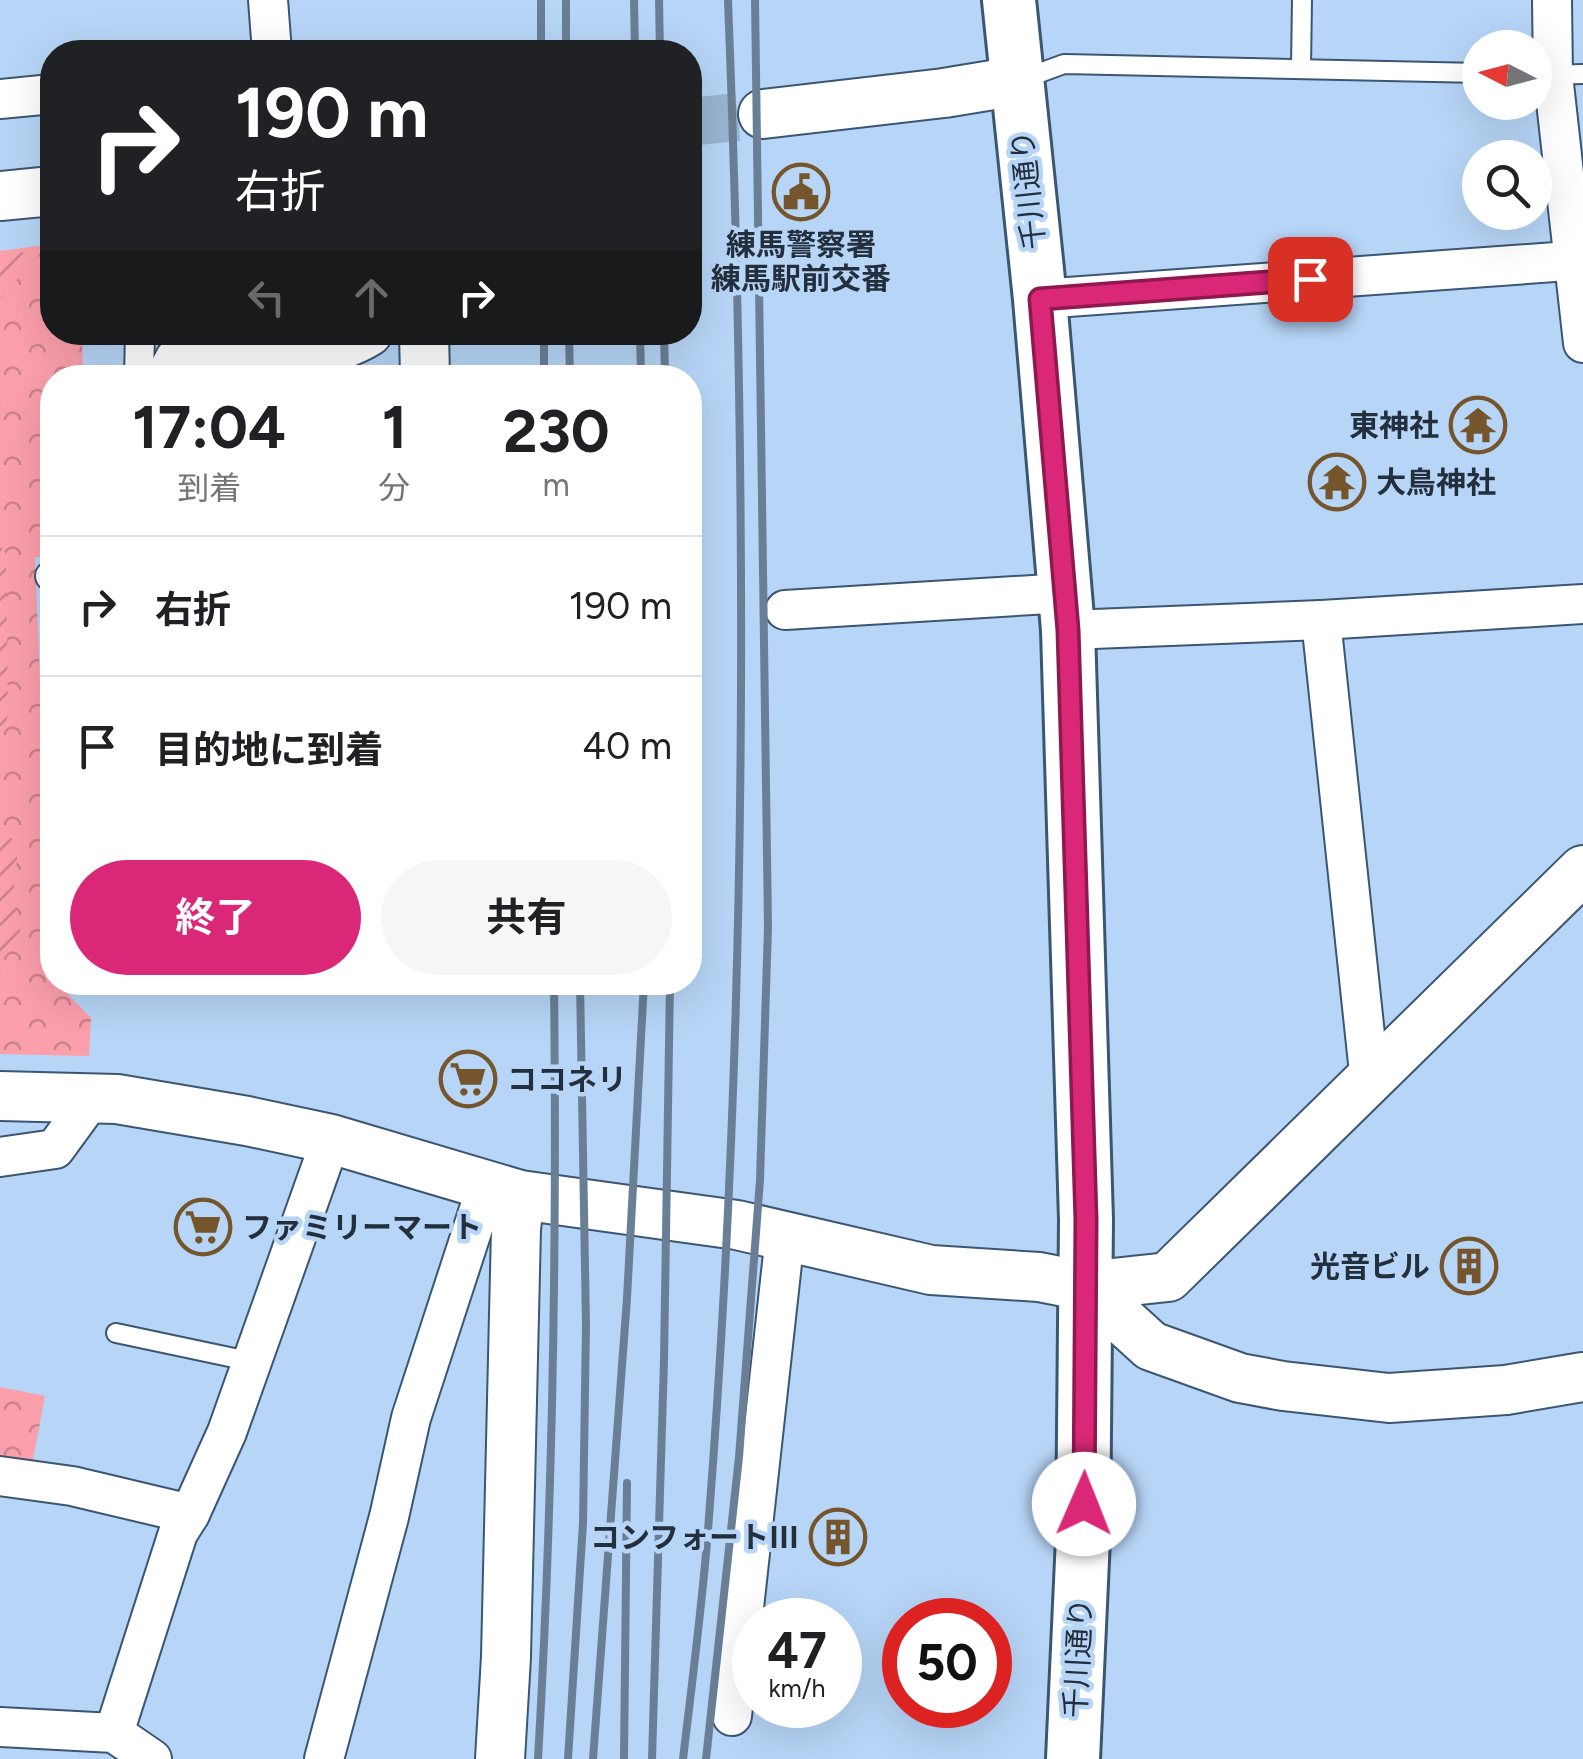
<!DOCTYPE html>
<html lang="ja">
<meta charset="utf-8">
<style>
body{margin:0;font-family:Figtree,"Noto Sans JP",sans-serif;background:#f6f6f6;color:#202124;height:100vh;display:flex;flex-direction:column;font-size:38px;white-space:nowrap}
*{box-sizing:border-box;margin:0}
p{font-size:32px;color:#757577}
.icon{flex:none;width:55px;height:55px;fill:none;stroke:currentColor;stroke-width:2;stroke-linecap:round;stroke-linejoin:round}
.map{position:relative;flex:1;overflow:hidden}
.sheet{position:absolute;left:40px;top:365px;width:662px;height:630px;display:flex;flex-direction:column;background:#fff;border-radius:40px;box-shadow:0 10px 40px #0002}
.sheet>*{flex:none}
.top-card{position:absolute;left:40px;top:40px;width:662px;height:305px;border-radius:40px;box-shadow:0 10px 40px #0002;background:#202124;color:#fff;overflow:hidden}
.needle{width:65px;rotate:276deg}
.tools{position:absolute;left:1462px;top:30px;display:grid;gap:20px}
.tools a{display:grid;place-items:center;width:90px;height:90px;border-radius:50%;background:#fff;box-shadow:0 10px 40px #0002;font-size:50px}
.speed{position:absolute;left:732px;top:1598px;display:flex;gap:20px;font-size:50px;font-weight:700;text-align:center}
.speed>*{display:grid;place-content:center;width:130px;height:130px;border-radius:50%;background:#fff;box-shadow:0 10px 40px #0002;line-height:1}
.speed small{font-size:25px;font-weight:400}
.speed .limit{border:15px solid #d22;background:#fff;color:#111}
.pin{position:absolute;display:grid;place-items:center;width:85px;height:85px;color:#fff;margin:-42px;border-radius:20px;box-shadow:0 5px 15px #0006}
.me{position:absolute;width:110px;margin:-55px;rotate:1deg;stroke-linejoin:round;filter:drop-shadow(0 0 8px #0008)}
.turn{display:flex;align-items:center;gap:35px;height:210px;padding:0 30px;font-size:45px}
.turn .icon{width:130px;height:130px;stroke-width:2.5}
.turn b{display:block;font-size:70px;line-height:85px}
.lanes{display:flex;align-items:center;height:95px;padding:0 30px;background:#0003;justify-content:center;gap:50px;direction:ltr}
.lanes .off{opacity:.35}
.eta{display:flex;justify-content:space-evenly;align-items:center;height:170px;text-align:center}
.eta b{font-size:60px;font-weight:700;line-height:70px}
.button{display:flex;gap:20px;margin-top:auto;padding:20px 30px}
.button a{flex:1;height:115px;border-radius:60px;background:#db2777;color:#fff;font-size:40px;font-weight:700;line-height:115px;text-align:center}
.button a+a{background:#f6f6f6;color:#202124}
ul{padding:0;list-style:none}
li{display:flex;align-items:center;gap:30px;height:140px;padding:0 30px;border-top:2px solid #e0e0e0}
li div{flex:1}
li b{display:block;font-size:38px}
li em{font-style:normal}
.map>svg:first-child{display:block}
.park{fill:url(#park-crowns)}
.garden{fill:url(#garden-furrows)}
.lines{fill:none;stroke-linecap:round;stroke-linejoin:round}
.tertiary-tunnel{stroke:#99b4d2;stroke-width:48;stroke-dasharray:48 24;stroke-linecap:butt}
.service-casing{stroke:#3b5673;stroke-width:22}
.pedestrian-casing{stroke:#3b5673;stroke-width:32}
.minor-casing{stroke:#3b5673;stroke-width:42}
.tertiary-casing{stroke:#3b5673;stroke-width:52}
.secondary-casing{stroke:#3b5673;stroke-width:58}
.service{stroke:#fff;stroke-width:18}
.pedestrian{stroke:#fff;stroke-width:28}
.minor{stroke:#fff;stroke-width:38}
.tertiary{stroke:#fff;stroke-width:48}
.secondary{stroke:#fff;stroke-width:52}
.rail{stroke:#6a7f96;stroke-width:8}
.route-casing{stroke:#8e194d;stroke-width:25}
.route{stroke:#db2777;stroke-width:18}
.labels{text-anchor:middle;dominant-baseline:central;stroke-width:9;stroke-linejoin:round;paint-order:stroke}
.street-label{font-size:30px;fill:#232f3c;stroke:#b7d5f7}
.poi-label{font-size:30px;font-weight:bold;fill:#232f3c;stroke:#b7d5f7;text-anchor:end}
</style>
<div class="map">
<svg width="1583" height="1759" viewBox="0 0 1583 1759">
<defs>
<pattern id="park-crowns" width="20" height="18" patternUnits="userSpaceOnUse" patternTransform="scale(2.5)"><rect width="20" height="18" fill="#fb9fab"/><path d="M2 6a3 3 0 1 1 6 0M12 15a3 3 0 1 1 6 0" fill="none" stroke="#cb828c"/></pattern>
<pattern id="garden-furrows" width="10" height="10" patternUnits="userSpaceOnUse" patternTransform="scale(2.5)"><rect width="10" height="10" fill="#fb9fab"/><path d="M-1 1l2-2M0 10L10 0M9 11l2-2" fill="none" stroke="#cb828c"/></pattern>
</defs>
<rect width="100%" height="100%" fill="#b7d5f7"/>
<!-- park -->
<g class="park">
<polygon points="52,244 52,332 82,333 83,377 52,378 52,556 35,557 52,976 52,982 57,983 91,1018 89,1056 0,1054 0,251"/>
<polygon points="0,1387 45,1396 32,1465 0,1461"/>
</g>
<!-- garden -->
<g class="garden">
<polygon points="43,250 0,299 0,255"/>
<polygon points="0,546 6,554 8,714 0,747"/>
<polygon points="0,832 14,840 18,847 13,897 21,922 19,938 0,963"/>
</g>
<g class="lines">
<!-- tertiary-tunnel -->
<polyline class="tertiary-tunnel" points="690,122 763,114"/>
<!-- service casing -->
<g class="service-casing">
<g id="service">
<polyline points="1301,67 1302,0"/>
<polyline points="1549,75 1583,74"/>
<polyline points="1023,79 1064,64 1480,73"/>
<polyline points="116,1333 253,1362"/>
</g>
</g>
<!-- pedestrian casing -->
<g class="pedestrian-casing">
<g id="pedestrian">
<polyline points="139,378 140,332"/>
<polyline points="50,576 52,576"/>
</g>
</g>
<!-- minor casing -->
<g class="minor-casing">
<g id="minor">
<polyline points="268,0 272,52"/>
<polyline points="1552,0 1553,75 1583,343"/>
<polyline points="0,99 52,94"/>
<polyline points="1040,299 1583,260"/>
<polyline points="785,610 1066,593"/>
<polyline points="1321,620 1370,1082"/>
<polyline points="1068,630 1321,620 1583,604"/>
<polyline points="0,1157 55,1149 93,1097"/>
<polyline points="0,1476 72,1486 190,1514"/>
<polyline points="732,1716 785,1236"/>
<polyline points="0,1727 114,1733 152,1759"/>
<polyline points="114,1733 178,1533 190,1514 227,1432 331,1139"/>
<polyline points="324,1759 389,1517 411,1418 487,1185"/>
</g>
</g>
<!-- tertiary casing -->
<g class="tertiary-casing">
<g id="tertiary">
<polyline points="763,114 944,93 1017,81"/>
<polyline points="0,196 52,191"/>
<polyline points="424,332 425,378"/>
<path d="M170,378L179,361L188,356C247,353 317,364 368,332"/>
<polyline points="0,1096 117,1099 247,1121 331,1139 520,1195 737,1225 931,1270 1039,1277 1085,1286 1151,1346 1240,1378 1283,1386 1389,1398 1506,1390 1583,1377"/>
<polyline points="1085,1286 1168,1277 1583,870"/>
<polyline points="500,1759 506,1657 516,1229 520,1195"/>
</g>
</g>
<!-- secondary casing -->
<g class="secondary-casing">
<polyline id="secondary" points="1009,0 1040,299 1068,630 1086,1220 1083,1538 1073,1759"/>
</g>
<!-- service -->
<use href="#service" class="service"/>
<!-- pedestrian -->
<use href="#pedestrian" class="pedestrian"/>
<!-- minor -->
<use href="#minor" class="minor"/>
<!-- tertiary -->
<use href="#tertiary" class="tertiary"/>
<!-- secondary -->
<use href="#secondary" class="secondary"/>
<!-- rail -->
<g class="rail">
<polyline points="541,0 541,52"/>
<polyline points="634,0 635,52"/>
<polyline points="659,0 660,52"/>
<polyline points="566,52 566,0"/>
<polyline points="544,332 544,378"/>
<polyline points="569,332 570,378"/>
<polyline points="640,332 641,378"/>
<polyline points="664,332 665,378"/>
<path d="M538,1759C553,1500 557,1242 554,982"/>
<polyline points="568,1759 583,1523 586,1324 580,982"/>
<polyline points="593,1759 627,1298 644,982"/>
<polyline points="624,1759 627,1483"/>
<polyline points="652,1759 664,1360 670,982"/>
<path d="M683,1759C692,1683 702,1607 708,1530C748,1021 748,510 728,0"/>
<polyline points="706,1759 739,1457 760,1180 768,927 755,0"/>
</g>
</g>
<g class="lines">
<!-- route casing -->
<g class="route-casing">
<polyline id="route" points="1084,1504 1086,1220 1068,630 1040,299 1310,279"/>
</g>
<!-- route -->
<use href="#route" class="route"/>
</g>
<!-- icons -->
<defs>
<g id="civic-ring" transform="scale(2.875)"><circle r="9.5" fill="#b7d5f7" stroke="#75552b" stroke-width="1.5"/><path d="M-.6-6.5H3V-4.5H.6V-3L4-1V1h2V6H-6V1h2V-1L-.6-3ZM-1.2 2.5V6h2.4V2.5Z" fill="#75552b"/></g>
<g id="temple-ring" transform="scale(2.875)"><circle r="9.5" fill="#b7d5f7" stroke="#75552b" stroke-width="1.5"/><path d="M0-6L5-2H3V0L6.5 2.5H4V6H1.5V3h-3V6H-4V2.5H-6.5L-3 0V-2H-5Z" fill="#75552b"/></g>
<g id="supermarket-ring" transform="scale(2.875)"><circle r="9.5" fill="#b7d5f7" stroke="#75552b" stroke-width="1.5"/><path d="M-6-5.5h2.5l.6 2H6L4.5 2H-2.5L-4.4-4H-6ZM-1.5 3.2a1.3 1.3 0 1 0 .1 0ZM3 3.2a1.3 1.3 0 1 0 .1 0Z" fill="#75552b"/></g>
<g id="building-ring" transform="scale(2.875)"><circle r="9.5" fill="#b7d5f7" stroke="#75552b" stroke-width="1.5"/><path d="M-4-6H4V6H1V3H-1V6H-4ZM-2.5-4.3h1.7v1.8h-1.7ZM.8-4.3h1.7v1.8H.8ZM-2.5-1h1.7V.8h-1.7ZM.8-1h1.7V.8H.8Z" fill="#75552b"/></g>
</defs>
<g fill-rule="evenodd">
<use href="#civic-ring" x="801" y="192"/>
<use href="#temple-ring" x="1478" y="425"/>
<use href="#temple-ring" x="1337" y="482"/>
<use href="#supermarket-ring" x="468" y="1079"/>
<use href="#supermarket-ring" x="203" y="1227"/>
<use href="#building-ring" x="1469" y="1266"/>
<use href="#building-ring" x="838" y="1537"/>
</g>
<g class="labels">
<!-- street labels -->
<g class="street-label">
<text transform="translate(1028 190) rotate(-96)">千川通り</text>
<text transform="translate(1078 1658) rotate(-87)">千川通り</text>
</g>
<!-- poi labels -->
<g class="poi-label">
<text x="801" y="244" text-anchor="middle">練馬警察署<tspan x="801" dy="34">練馬駅前交番</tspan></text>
<text x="1439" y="425">東神社</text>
<text x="1376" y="482" text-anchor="start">大鳥神社</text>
<text x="507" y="1079" text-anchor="start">ココネリ</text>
<text x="242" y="1227" text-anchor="start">ファミリーマート</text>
<text x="1430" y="1266">光音ビル</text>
<text x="799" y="1537">コンフォートⅢ</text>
</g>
</g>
</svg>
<div class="tools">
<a><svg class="needle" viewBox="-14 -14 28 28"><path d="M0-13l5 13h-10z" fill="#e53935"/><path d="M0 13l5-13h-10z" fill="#757577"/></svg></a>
<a><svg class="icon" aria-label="search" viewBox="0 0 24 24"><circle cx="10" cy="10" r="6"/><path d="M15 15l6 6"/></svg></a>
</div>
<div class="speed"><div>47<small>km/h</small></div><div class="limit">50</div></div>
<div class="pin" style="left:1310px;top:279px;background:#d93025"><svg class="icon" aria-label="arrive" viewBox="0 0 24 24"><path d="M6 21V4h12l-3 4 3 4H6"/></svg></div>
<svg class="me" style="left:1084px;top:1504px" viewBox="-20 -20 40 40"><circle r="19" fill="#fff"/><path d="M0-13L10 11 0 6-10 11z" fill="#db2777"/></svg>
<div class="top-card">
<div class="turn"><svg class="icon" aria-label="right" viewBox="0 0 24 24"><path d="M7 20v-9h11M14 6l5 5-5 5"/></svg><div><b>190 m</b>右折</div></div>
<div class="lanes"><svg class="icon off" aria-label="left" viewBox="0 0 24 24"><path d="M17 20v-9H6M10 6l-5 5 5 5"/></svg><svg class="icon off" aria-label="ahead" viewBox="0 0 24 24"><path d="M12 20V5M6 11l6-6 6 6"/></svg><svg class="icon" aria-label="right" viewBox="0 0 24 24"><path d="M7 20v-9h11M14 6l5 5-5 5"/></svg></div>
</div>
<section class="sheet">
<div class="eta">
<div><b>17:04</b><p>到着</p></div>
<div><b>1</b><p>分</p></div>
<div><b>230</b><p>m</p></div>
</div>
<ul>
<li><svg class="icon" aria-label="right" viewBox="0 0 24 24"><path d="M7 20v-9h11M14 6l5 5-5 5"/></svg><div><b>右折</b></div><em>190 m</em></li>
<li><svg class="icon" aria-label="arrive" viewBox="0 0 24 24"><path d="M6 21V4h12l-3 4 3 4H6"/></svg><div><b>目的地に到着</b></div><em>40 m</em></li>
</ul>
<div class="button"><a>終了</a><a>共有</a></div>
</section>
</div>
